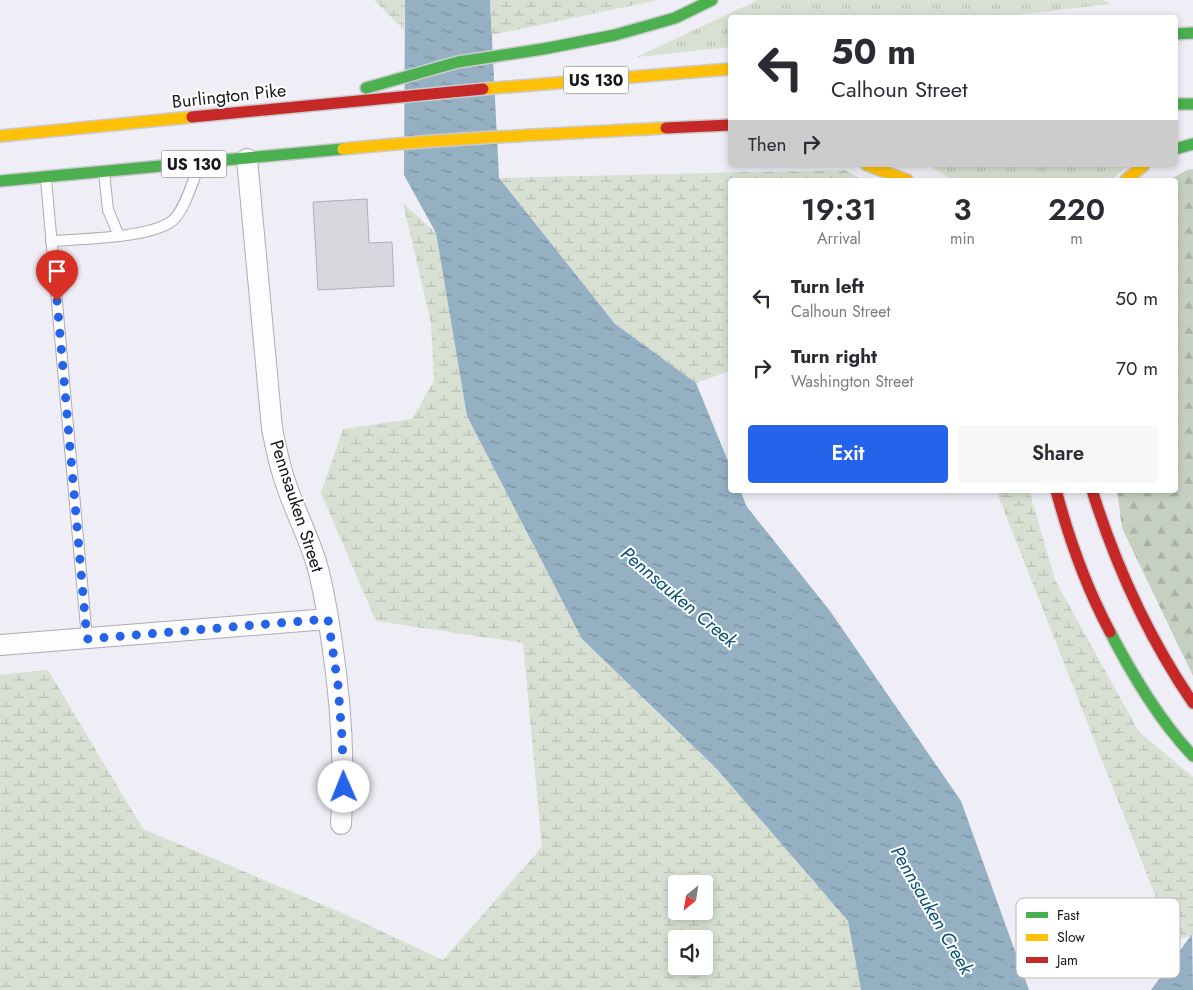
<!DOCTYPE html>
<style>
body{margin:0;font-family:Jost,sans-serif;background:#f7f7f7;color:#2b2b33;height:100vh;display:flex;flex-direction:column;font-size:19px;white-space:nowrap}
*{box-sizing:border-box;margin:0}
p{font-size:16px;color:#7c7c81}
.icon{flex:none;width:28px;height:28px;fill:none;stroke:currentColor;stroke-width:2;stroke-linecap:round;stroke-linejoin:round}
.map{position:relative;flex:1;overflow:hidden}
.details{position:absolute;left:728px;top:178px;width:450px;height:315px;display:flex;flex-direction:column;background:#fff;border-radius:5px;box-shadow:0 2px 8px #0003}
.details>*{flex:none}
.banner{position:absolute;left:728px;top:15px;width:450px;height:152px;border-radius:5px;box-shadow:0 2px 8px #0003;background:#fff;color:#2b2b33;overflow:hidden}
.needle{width:32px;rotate:210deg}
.controls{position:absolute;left:668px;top:875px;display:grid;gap:10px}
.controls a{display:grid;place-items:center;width:45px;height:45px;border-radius:5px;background:#fff;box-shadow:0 2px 8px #0003;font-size:25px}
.pin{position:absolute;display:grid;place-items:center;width:42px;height:42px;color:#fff;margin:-51px -21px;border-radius:50% 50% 50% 0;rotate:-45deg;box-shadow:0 0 5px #0007}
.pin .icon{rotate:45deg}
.me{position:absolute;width:55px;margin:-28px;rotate:359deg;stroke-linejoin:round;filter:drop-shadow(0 0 4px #0008)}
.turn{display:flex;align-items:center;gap:18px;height:105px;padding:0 20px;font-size:22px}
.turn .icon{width:65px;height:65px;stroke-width:2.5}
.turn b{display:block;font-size:35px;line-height:42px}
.then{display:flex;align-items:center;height:48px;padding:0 20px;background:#0003;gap:10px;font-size:19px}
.eta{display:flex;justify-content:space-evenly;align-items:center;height:85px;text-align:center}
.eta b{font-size:30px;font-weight:600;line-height:35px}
.action{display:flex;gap:10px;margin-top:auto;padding:10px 20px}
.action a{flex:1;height:58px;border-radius:5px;background:#2563eb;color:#fff;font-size:20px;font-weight:600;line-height:58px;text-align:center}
.action a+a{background:#f7f7f7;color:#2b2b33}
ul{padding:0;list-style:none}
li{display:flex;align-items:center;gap:15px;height:70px;padding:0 20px}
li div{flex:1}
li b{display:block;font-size:19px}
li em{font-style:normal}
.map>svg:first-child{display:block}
.grass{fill:url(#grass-tufts)}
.forest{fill:url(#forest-firs)}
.wetland{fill:url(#wetland-marsh);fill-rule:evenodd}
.water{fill:url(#water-ripples)}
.building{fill:#d7d7dd;stroke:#afaeb4}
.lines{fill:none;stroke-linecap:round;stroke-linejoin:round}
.lane-casing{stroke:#acacb2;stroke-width:12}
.street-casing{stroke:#acacb2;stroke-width:22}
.fast-casing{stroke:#cbcace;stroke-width:14}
.slow-casing{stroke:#cbcace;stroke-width:14}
.jam-casing{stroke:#cbcace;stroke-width:14}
.lane{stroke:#fdfcfe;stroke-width:10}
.street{stroke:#fdfcfe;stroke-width:20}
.fast{stroke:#4caf50;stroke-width:11}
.slow{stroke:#ffc107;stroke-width:11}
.jam{stroke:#c62828;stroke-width:11}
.route{stroke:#2563eb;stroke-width:9;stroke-dasharray:0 16.2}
.labels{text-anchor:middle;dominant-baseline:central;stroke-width:4;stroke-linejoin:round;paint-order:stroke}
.shield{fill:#fff;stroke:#5d5c5f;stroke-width:1}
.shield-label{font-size:16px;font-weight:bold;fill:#17161b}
.street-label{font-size:18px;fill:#17161b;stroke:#fff}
.water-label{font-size:19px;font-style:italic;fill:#075274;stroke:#fff}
.key{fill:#fff;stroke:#b9b9bb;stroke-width:1}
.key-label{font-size:14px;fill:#17161b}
</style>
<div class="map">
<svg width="1193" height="990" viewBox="0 0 1193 990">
<defs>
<pattern id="grass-tufts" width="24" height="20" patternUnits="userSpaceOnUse" patternTransform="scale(1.25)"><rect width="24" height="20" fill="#d7e0d2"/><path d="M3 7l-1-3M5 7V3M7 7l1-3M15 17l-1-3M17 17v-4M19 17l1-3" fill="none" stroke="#b8bfb4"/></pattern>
<pattern id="forest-firs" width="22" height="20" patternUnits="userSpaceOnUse" patternTransform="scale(1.25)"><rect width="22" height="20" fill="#c6d0c0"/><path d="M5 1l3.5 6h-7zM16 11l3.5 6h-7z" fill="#a9b2a4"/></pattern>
<pattern id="wetland-marsh" width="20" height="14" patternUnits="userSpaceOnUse" patternTransform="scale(1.25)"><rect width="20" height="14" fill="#d7e0d2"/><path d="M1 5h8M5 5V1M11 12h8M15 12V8" fill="none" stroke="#b8bfb4"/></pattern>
<pattern id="water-ripples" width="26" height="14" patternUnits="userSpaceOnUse" patternTransform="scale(1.25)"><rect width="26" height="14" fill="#95b0c3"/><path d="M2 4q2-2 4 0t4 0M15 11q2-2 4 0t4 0" fill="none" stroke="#798e9e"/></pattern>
</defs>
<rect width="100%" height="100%" fill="#efeef6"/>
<!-- grass -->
<g class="grass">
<polygon points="758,0 1103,0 1111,4 991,18 730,18 730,47 637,57"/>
<polygon points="928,165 1129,165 1111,180 952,180"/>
</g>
<!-- forest -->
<polygon class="forest" points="1193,169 1193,676 1122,528 1117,490 1175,490 1175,180 1169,180 1187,170"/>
<!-- wetland -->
<g class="wetland">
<polygon points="374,0 405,0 404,30"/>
<polygon points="490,0 658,0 492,35"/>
<polygon points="845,170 862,180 730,180 730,371 696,383 615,325 499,178"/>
<path d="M403,203L436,233L467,416L582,639L716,768L848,921L861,990H0V675L48,670L143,829L340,912L443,960L542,847L523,643L376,621L321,493L343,429L412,419L434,381L431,323ZM676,884H704V911H676ZM676,939H704V966H676Z"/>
<polygon points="996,490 1029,490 1055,580 1139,732 1193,777 1193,935 1173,941"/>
</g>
<!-- water -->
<g class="water">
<polygon points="405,0 490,0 499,178 615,324 696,383 730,466 730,490 740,490 747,507 830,611 961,801 1029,990 861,990 848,921 716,768 582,639 467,416 436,233 404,175"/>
<polygon points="1192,934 1193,990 1151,990"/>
</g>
<!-- building -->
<polygon class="building" points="367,199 369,243 392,242 394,286 318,290 313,202"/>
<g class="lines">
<!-- lane casing -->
<g class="lane-casing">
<g id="lane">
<polyline points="104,172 108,210 119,236"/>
<polyline points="46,179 87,639"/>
<path d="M51,241C80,239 150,238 172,221C184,212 193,180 199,166"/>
</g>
</g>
<!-- street casing -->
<g class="street-casing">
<g id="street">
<path d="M247,159L272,428C276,449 280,468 287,487C296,513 309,538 317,565C324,590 328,616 332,643C341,703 345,763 341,824"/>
<polyline points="0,645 328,619"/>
</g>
</g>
<!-- fast casing -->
<g class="fast-casing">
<g id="fast">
<polyline points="1175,34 1193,33"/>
<polyline points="366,88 458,62 543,49 615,35 675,18 712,0"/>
<polyline points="1175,104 1193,104"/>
<polyline points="1175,149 1193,144"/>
<polyline points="0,181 343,149"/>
<path d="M1110,632C1133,676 1159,720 1193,756"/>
</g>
</g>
<!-- slow casing -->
<g class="slow-casing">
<g id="slow">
<polyline points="483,89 730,69"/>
<polyline points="0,136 192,117"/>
<path d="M343,149C450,138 558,134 666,128"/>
<polyline points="867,165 907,180"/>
<polyline points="1126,180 1144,165"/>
</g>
</g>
<!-- jam casing -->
<g class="jam-casing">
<g id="jam">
<polyline points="192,117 483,89"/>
<polyline points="666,128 730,125"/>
<path d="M1056,490C1069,539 1086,587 1110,632"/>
<path d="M1092,490C1116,567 1148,637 1193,703"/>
</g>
</g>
<!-- lane -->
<use href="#lane" class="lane"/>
<!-- street -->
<use href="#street" class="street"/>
<!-- fast -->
<use href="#fast" class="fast"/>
<!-- slow -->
<use href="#slow" class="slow"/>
<!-- jam -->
<use href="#jam" class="jam"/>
</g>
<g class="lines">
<!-- route -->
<polyline class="route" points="57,301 87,639 328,619 338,685 342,737 344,787"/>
</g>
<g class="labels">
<!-- shield labels -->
<g class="shield">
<rect x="563.5" y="66.5" width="65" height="27" rx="4"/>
<rect x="161.5" y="150.5" width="65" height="27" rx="4"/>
</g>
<g class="shield-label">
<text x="596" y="80">US 130</text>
<text x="194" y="164">US 130</text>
</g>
<!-- street labels -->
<g class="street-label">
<text transform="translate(229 96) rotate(-6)">Burlington Pike</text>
<text transform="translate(297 506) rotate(72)">Pennsauken Street</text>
</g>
<!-- water labels -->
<g class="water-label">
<text transform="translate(679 597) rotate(40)">Pennsauken Creek</text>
<text transform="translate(932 910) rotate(60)">Pennsauken Creek</text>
</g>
</g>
<!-- legend -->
<rect x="1016" y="898" width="164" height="80" rx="8" class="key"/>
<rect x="1026" y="912" width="22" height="6" fill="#4caf50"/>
<rect x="1026" y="934" width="22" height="7" fill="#ffc107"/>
<rect x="1026" y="957" width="22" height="6" fill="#c62828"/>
<g class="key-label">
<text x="1057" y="920">Fast</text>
<text x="1057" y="942">Slow</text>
<text x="1057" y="965">Jam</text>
</g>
</svg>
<div class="controls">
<a><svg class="needle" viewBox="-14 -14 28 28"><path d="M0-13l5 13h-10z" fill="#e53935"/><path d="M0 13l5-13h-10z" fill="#7c7c81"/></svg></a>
<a><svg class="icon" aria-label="sound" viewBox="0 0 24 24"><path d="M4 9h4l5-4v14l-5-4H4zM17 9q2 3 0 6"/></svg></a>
</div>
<div class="pin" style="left:57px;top:301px;background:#d93025"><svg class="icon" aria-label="arrive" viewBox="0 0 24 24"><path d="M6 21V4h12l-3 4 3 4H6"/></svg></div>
<svg class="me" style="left:344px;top:787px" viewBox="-20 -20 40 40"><circle r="19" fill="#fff"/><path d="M0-13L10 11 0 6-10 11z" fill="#2563eb"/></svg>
<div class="banner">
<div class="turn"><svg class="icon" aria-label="left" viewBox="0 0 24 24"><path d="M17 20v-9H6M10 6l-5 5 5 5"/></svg><div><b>50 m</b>Calhoun Street</div></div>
<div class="then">Then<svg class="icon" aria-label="right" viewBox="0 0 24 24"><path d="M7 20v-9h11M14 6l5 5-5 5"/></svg></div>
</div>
<section class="details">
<div class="eta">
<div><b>19:31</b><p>Arrival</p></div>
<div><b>3</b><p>min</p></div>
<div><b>220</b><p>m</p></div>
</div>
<ul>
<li><svg class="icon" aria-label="left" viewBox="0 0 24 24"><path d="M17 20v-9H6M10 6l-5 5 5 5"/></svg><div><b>Turn left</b><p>Calhoun Street</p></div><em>50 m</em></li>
<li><svg class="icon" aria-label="right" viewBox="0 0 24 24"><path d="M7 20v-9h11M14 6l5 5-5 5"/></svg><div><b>Turn right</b><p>Washington Street</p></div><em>70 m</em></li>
</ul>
<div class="action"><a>Exit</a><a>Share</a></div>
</section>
</div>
